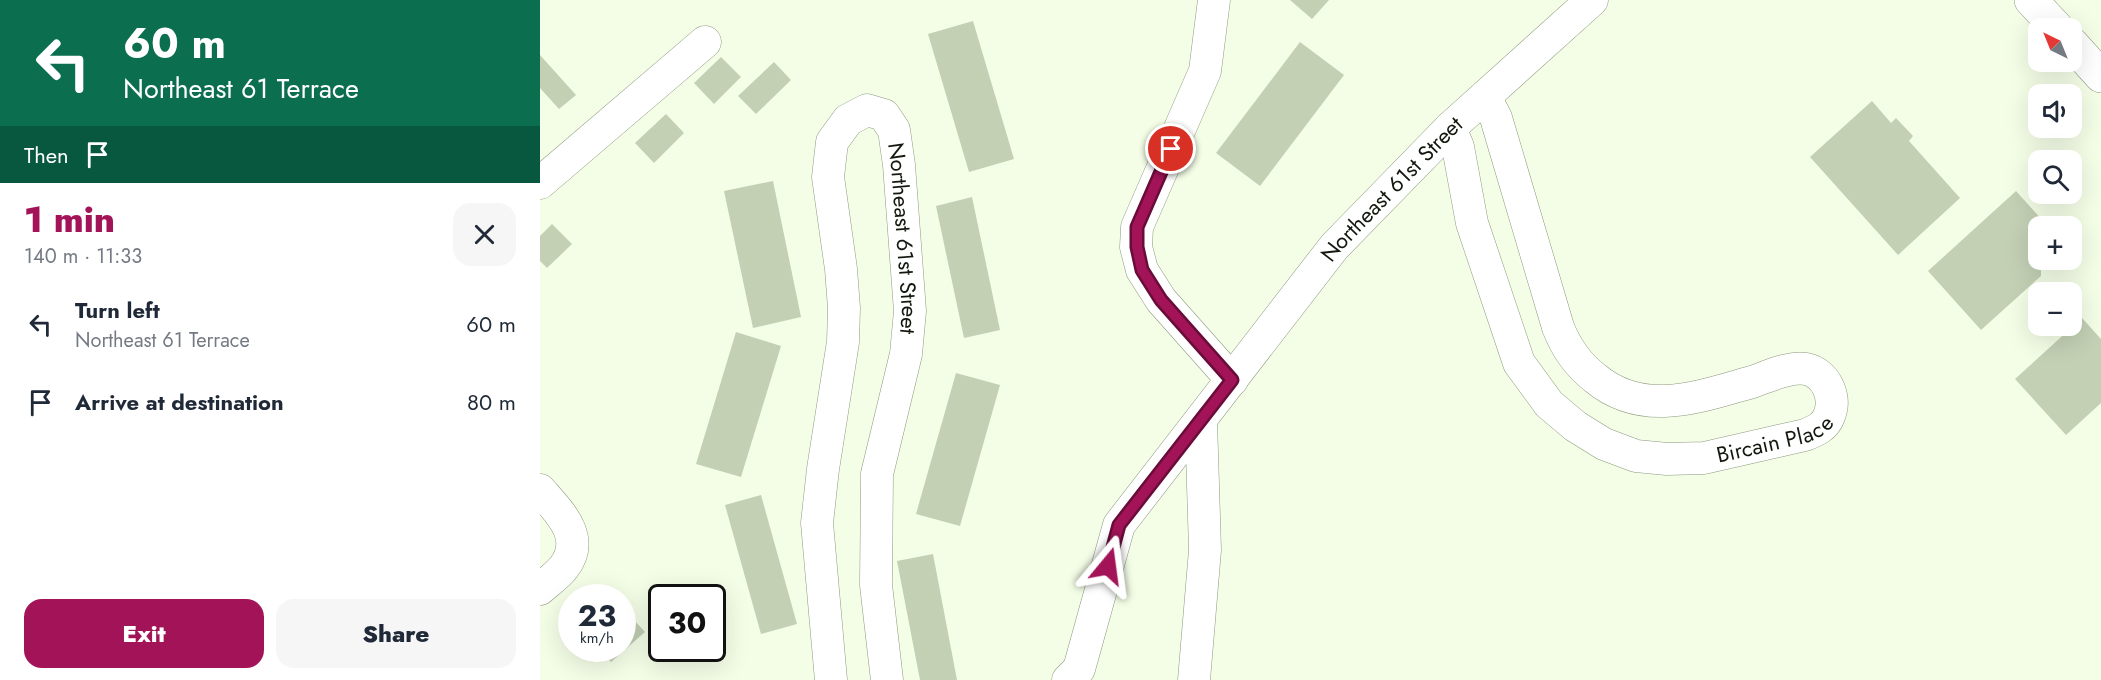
<!DOCTYPE html>
<meta charset="utf-8">
<style>
body{margin:0;font-family:Jost,sans-serif;background:#f6f6f7;color:#1f2937;height:100vh;display:flex;flex-direction:column;font-size:22px;white-space:nowrap}
*{box-sizing:border-box;margin:0}
p{font-size:20px;color:#747a83}
.icon{flex:none;width:33px;height:33px;fill:none;stroke:currentColor;stroke-width:2;stroke-linecap:round;stroke-linejoin:round}
.map{position:relative;flex:1;overflow:hidden}
.panel{display:flex;flex-direction:column;background:#fff;width:540px}
.panel>*{flex:none}
.guide{background:#0b6e4f;color:#fff;overflow:hidden}
.needle{width:39px;rotate:317deg}
.tools{position:absolute;left:1488px;top:18px;display:grid;gap:12px}
.tools a{display:grid;place-items:center;width:54px;height:54px;border-radius:12px;background:#fff;box-shadow:0 6px 24px #0002;font-size:30px}
.speed{position:absolute;left:18px;top:584px;display:flex;gap:12px;font-size:30px;font-weight:700;text-align:center}
.speed>*{display:grid;place-content:center;width:78px;height:78px;border-radius:50%;background:#fff;box-shadow:0 6px 24px #0002;line-height:1}
.speed small{font-size:15px;font-weight:400}
.speed .limit{border:3px solid #111;border-radius:9px;background:#fff;color:#111}
.pin{position:absolute;display:grid;place-items:center;width:51px;height:51px;color:#fff;margin:-26px;border:3px solid #fff;border-radius:50%;box-shadow:0 2px 6px #0007}
.me{position:absolute;width:66px;margin:-33px;rotate:16deg;stroke-linejoin:round;filter:drop-shadow(0 0 4px #0008)}
.turn{display:flex;align-items:center;gap:21px;height:126px;padding:0 24px;font-size:27px}
.turn .icon{width:78px;height:78px;stroke-width:2.5}
.turn b{display:block;font-size:42px;line-height:51px}
.then{display:flex;align-items:center;height:57px;padding:0 24px;background:#0003;gap:12px;font-size:22px}
.round{display:grid;place-items:center;flex:none;width:63px;height:63px;border-radius:18px;background:#f6f6f7}
.summary{display:flex;align-items:center;justify-content:space-between;height:102px;padding:0 24px}
h1{font-size:36px;font-weight:800;line-height:45px;color:#a21358}
.button{display:flex;gap:12px;margin-top:auto;padding:12px 24px}
.button a{flex:1;height:69px;border-radius:18px;background:#a21358;color:#fff;font-size:24px;font-weight:800;line-height:69px;text-align:center}
.button a+a{background:#f6f6f7;color:#1f2937}
ul{padding:0;list-style:none}
li{display:flex;align-items:center;gap:18px;height:78px;padding:0 24px}
li div{flex:1}
li b{display:block;font-size:22px}
li em{font-style:normal}
main{display:flex;flex:1;min-height:0}
.map>svg:first-child{display:block}
.building{fill:#c3d0b4}
.lines{fill:none;stroke-linecap:round;stroke-linejoin:round}
.minor-casing{stroke:#8d997f;stroke-width:33}
.major-casing{stroke:#8d997f;stroke-width:34}
.minor{stroke:#fff;stroke-width:32}
.major{stroke:#fff;stroke-width:33}
.route-casing{stroke:#690c39;stroke-width:15}
.route{stroke:#a21358;stroke-width:10}
.labels{text-anchor:middle;dominant-baseline:central;stroke-width:5;stroke-linejoin:round;paint-order:stroke}
.street-label{font-size:22px;fill:#13180e;stroke:#fff}
</style>
<main>
<section class="panel">
<div class="guide">
<div class="turn"><svg class="icon" aria-label="left" viewBox="0 0 24 24"><path d="M17 20v-9H6M10 6l-5 5 5 5"/></svg><div><b>60 m</b>Northeast 61 Terrace</div></div>
<div class="then">Then<svg class="icon" aria-label="arrive" viewBox="0 0 24 24"><path d="M6 21V4h12l-3 4 3 4H6"/></svg></div>
</div>
<div class="summary"><div><h1>1 min</h1><p>140 m · 11:33</p></div><a class="round"><svg class="icon" aria-label="close" viewBox="0 0 24 24"><path d="M6 6l12 12M18 6L6 18"/></svg></a></div>
<ul>
<li><svg class="icon" aria-label="left" viewBox="0 0 24 24"><path d="M17 20v-9H6M10 6l-5 5 5 5"/></svg><div><b>Turn left</b><p>Northeast 61 Terrace</p></div><em>60 m</em></li>
<li><svg class="icon" aria-label="arrive" viewBox="0 0 24 24"><path d="M6 21V4h12l-3 4 3 4H6"/></svg><div><b>Arrive at destination</b></div><em>80 m</em></li>
</ul>
<div class="button"><a>Exit</a><a>Share</a></div>
</section>
<div class="map">
<svg width="1561" height="680" viewBox="0 0 1561 680">
<rect width="100%" height="100%" fill="#f4fee7"/>
<!-- building -->
<g class="building">
<polygon points="750,0 789,0 772,19"/>
<polygon points="433,21 474,159 429,172 388,34"/>
<polygon points="760,42 804,75 720,186 676,153"/>
<polygon points="0,55 36,95 19,109 0,88"/>
<polygon points="181,57 201,77 174,104 154,83"/>
<polygon points="234,62 251,80 216,114 198,96"/>
<polygon points="1332,101 1351,123 1356,118 1373,136 1369,141 1420,198 1358,255 1270,157"/>
<polygon points="126,114 144,133 114,163 95,143"/>
<polygon points="233,181 261,317 213,328 184,191"/>
<polygon points="1476,191 1503,221 1503,226 1498,226 1498,260 1501,260 1501,276 1441,330 1388,271"/>
<polygon points="432,197 460,330 424,338 396,206"/>
<polygon points="12,224 32,244 7,268 0,261 0,236"/>
<polygon points="1542,318 1561,339 1561,403 1526,435 1475,379"/>
<polygon points="196,332 241,346 201,477 156,464"/>
<polygon points="416,373 460,385 420,526 376,514"/>
<polygon points="221,495 257,624 221,634 185,505"/>
<polygon points="393,554 417,680 380,680 357,561"/>
<polygon points="82,607 105,632 71,662 59,648 82,648"/>
</g>
<g class="lines">
<!-- minor casing -->
<g class="minor-casing">
<g id="minor">
<polyline points="674,0 665,71 597,227 596,247 602,270 621,300 692,380"/>
<path id="s1" d="M910,128L918,147L932,223L979,363L1009,404L1035,426L1064,444L1096,456L1127,459L1164,458L1265,435C1275,431 1285,427 1289,416C1297,397 1286,373 1266,369C1249,366 1227,377 1212,382C1159,397 1103,418 1055,378C1037,364 1026,348 1018,327L956,118L945,97"/>
<polyline points="0,183 165,42"/>
<path d="M0,490C18,511 47,537 24,567C18,575 8,582 0,589"/>
<path id="s2" d="M291,680L277,523L283,469L303,342L304,308L301,269L288,177L292,142L308,120L327,110L344,115L354,130L359,165L370,311L366,354L337,474L336,585L347,680"/>
<path id="s3" d="M528,680L539,669L579,525L794,247L910,128L1052,0"/>
<polyline points="654,680 665,550 661,420"/>
</g>
</g>
<!-- major casing -->
<g class="major-casing">
<g id="major">
<polyline points="1491,0 1517,28"/>
<polyline points="1532,44 1561,76"/>
</g>
</g>
<!-- minor -->
<use href="#minor" class="minor"/>
<!-- major -->
<use href="#major" class="major"/>
</g>
<g class="lines">
<!-- route casing -->
<g class="route-casing">
<polyline id="route" points="568,566 579,525 692,380 621,300 602,270 597,247 597,227 631,149"/>
</g>
<!-- route -->
<use href="#route" class="route"/>
</g>
<g class="labels">
<!-- street labels -->
<g class="street-label">
<text stroke="none"><textPath href="#s3" startOffset="598">Northeast 61st Street</textPath></text>
<text stroke="none"><textPath href="#s2" startOffset="735">Northeast 61st Street</textPath></text>
<text stroke="none"><textPath href="#s1" startOffset="540">Bircain Place</textPath></text>
</g>
</g>
</svg>
<div class="tools">
<a><svg class="needle" viewBox="-14 -14 28 28"><path d="M0-13l5 13h-10z" fill="#e53935"/><path d="M0 13l5-13h-10z" fill="#747a83"/></svg></a>
<a><svg class="icon" aria-label="sound" viewBox="0 0 24 24"><path d="M4 9h4l5-4v14l-5-4H4zM17 9q2 3 0 6"/></svg></a>
<a><svg class="icon" aria-label="search" viewBox="0 0 24 24"><circle cx="10" cy="10" r="6"/><path d="M15 15l6 6"/></svg></a>
<a>+</a>
<a>−</a>
</div>
<div class="speed"><div>23<small>km/h</small></div><div class="limit">30</div></div>
<div class="pin" style="left:631px;top:149px;background:#d93025"><svg class="icon" aria-label="arrive" viewBox="0 0 24 24"><path d="M6 21V4h12l-3 4 3 4H6"/></svg></div>
<svg class="me" style="left:568px;top:566px" viewBox="-20 -20 40 40"><path d="M0-17L14 15 0 8-14 15z" fill="#a21358" stroke="#fff" stroke-width="4"/></svg>
</div>
</main>
